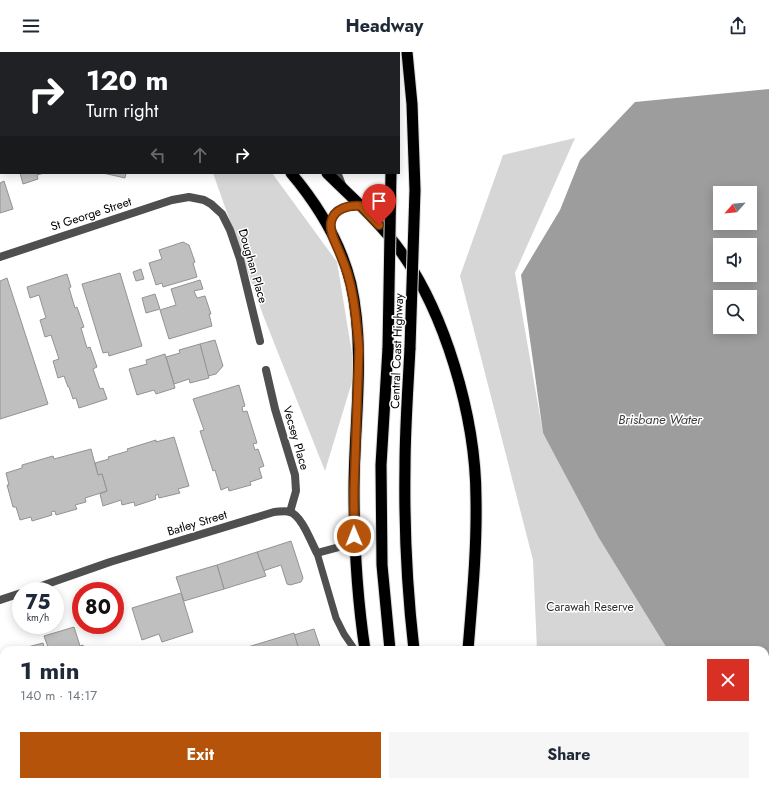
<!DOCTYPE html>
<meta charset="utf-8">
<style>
body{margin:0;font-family:Jost,sans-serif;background:#f6f6f7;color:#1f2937;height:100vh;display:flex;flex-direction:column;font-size:15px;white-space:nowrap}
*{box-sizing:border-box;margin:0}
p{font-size:13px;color:#747a83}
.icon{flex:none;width:22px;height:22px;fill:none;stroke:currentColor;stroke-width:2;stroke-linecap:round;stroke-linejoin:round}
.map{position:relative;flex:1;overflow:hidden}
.drawer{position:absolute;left:0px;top:594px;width:769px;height:140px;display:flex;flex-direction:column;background:#fff;border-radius:12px 12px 0 0;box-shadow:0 2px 10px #0003}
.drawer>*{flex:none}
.guide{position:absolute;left:0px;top:0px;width:400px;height:122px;box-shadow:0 2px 10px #0003;background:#202124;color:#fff;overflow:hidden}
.needle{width:26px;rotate:243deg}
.controls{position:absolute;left:713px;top:134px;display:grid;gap:8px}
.controls a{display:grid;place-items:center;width:44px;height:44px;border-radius:0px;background:#fff;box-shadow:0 2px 10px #0003;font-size:20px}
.speed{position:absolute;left:12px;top:530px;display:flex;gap:8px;font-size:20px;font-weight:700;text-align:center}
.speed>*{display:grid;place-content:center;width:52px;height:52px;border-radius:50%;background:#fff;box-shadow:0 2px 10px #0003;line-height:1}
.speed small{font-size:10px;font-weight:400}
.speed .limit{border:6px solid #d22;background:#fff;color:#111}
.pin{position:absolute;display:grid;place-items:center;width:34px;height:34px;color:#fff;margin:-41px -17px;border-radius:50% 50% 50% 0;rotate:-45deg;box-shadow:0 0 4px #0007}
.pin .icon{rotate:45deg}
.me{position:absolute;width:44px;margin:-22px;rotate:359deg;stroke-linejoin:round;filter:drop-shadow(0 0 3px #0008)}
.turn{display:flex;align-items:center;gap:14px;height:84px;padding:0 20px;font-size:18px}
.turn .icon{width:52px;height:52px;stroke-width:2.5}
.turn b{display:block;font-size:28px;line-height:34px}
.lanes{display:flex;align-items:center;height:38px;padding:0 20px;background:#0003;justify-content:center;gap:20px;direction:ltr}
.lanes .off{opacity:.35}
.round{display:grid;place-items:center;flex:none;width:42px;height:42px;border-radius:0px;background:#f6f6f7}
.summary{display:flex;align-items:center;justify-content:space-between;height:68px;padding:0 20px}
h1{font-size:24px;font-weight:700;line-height:30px}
.cta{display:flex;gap:8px;margin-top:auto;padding:8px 20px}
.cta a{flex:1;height:46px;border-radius:0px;background:#b45309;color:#fff;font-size:16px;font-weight:700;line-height:46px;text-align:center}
.cta a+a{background:#f6f6f7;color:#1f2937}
header{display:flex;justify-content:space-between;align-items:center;height:52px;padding:0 20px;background:#fff;font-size:18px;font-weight:700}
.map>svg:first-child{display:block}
.green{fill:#d6d6d6}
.water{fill:#9d9d9d;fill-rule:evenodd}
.building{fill:#bfbfbf;stroke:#939393}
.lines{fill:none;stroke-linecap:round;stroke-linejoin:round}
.primary-casing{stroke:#dbdbdb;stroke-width:12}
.trunk-casing{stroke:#dbdbdb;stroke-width:13}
.service{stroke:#4f4f4f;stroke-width:7}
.minor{stroke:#4f4f4f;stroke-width:8}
.primary{stroke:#000;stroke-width:10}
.trunk{stroke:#000;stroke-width:11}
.trunk-bridge-casing{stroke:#dbdbdb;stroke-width:13;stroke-linecap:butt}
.trunk-bridge{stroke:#000;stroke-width:11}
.route-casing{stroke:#753606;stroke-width:10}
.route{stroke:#b45309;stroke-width:7}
.labels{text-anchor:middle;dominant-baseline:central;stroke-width:3;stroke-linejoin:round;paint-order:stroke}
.street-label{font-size:12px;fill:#000;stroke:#fff}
.park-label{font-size:12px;fill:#2d2d2d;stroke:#fff}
.water-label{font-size:13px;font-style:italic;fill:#3e3e3e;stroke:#fff}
</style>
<header><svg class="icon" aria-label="menu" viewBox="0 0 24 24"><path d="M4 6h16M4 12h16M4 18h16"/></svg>Headway<svg class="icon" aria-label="share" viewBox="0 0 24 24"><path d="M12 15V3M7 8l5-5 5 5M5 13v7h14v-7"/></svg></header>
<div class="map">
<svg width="769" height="734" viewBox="0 0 769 734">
<rect width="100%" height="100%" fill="#fff"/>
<!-- green -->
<g class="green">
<polygon points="575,86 515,221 543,381 668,598 537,598 533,508 460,224 503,103"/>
<polygon points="213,121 272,121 337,210 355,320 325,419 263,263"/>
<polygon points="765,729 769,734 543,734 543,730"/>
</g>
<!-- water -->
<path class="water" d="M769,37V734L765,729V598H668L599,486L543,381L521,223L560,158L580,108L635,50ZM720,141H750V171H720ZM720,193H750V223H720ZM720,245H750V275H720Z"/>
<!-- building -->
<g class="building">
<polygon points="20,121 44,121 37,123 38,127 23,132"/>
<polygon points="103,121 126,121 125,126"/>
<polygon points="4,129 13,157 0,161 0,131"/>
<polygon points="183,190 189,193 195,210 193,211 197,225 163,235 162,231 156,233 149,211 162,207 159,198"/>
<polygon points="141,217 144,227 136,229 133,220"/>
<polygon points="120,221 142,294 109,304 108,300 103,301 82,232"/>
<polygon points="67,222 71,235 69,236 75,256 77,255 84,275 81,276 87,296 90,295 97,315 93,317 100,337 103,336 107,347 79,356 76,346 73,347 69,335 68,335 64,324 58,326 53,309 59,307 51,283 45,285 40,268 46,266 39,243 30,246 27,235"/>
<polygon points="7,226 48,352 0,367 0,229"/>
<polygon points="200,228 203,237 194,239 197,246 205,244 211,262 209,262 212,274 169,287 160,258 176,253 171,237"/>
<polygon points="155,242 160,257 146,261 142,246"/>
<polygon points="215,288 223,314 216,322 208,324 200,292"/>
<polygon points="200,292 209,326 190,331 189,327 174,332 166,305 180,301 179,298"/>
<polygon points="165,302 175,336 156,342 154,338 137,343 129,317 147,312 146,308"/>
<polygon points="239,333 245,354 242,355 243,360 247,359 257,391 253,392 255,398 258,397 264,414 259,416 262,426 250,430 251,433 229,439 228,435 221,438 215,418 213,419 200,379 204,378 193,347"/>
<polygon points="174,385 189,434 178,437 180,441 159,446 158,442 155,444 156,447 135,454 134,450 122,453 121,448 103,454 100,442 107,439 102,422 98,423 95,411 109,407 108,405 128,399 127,397 156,388 156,390"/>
<polygon points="91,397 98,423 102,422 107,439 85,446 86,450 75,453 77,457 56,463 55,459 51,460 52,463 32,469 31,465 20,468 16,455 13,455 7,433 9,433 6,421 22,416 22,413 53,404 54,407"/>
<polygon points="291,489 303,526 301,530 290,533 287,532 281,513 263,519 257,500"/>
<polygon points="257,500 266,524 224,537 217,513"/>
<polygon points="217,513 224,537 184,549 176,525"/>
<polygon points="181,541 193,580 162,590 159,582 142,588 132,556"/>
<polygon points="74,575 80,594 83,593 84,598 49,598 44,584"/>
<polygon points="314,577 321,598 299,598 294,583"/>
<polygon points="294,581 299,598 238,598"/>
<polygon points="43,591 45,598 16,598"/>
</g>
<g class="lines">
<!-- primary casing -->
<g class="primary-casing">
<polyline id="primary" points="56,0 59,1"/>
</g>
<!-- trunk casing -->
<g class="trunk-casing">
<g id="trunk">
<polyline points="384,0 384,1"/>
<path d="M291,121C318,153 341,191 351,232C366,299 354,370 354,438C354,492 357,545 365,598"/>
<path d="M327,121C350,144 376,166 396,193C445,258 476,365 476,447C477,497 472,548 468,598"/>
<polyline points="388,296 381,413 382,513 390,598"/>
<path d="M410,296C408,336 405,376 405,415C404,477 407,537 414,598"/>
<polyline points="395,730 396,734"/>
<polyline points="415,730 416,734"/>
<polyline points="441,730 443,734"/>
<polyline points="469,730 469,734"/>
</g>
</g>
<!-- service -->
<g class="service">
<polyline points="338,121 343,134"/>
<path d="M331,178C329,160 344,152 361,154"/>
<polyline points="317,501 336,566 344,582 355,598"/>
</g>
<!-- minor -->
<g class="minor">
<polyline points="0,205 172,148 189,145 204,148 211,152 222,162 230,178 240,207 260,289"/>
<polyline points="266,318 275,357 295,423 296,439 290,460"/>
<path d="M27,539L110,510L274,460C279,460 285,458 290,460C302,464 311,490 317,501L343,494L355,493"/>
<polyline points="0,548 21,541"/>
</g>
<!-- primary -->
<use href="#primary" class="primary"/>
<!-- trunk -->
<use href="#trunk" class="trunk"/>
<!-- trunk-bridge casing -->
<g class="trunk-bridge-casing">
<g id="trunk-bridge">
<polyline points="407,0 412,52 415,138 410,296"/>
<polyline points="388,296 391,121"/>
</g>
</g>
<!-- trunk-bridge -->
<use href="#trunk-bridge" class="trunk-bridge"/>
</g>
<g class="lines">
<!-- route casing -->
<g class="route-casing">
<path id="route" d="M354,484V438L359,297C356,266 354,233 341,204C337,193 329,181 331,170C334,156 349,153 361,154L379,173"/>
</g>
<!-- route -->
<use href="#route" class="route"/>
</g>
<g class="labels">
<!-- street labels -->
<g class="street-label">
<text transform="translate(91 162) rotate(-18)">St George Street</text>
<text transform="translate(253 214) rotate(74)">Doughan Place</text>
<text transform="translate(397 299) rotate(-88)">Central Coast Highway</text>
<text transform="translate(296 386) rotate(74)">Vecsey Place</text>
<text transform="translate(197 471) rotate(-17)">Batley Street</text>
</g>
<!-- park labels -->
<g class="park-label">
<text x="590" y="555">Carawah Reserve</text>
</g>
<!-- water labels -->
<g class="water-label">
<text x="660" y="367">Brisbane Water</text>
</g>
</g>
</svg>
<div class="controls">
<a><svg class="needle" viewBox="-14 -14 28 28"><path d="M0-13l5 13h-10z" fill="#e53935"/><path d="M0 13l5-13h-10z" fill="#747a83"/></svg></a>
<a><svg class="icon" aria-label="sound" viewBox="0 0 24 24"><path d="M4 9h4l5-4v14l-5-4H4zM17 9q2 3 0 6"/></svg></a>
<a><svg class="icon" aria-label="search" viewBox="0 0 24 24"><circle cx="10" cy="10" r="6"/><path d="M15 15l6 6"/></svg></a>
</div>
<div class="speed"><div>75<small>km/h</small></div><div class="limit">80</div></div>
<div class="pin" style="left:379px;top:173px;background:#d93025"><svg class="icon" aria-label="arrive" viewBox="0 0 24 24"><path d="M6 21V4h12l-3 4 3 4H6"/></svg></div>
<svg class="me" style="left:354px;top:484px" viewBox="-20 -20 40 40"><circle r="17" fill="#b45309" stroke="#fff" stroke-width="3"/><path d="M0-11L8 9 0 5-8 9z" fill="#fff"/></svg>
<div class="guide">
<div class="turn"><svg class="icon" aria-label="right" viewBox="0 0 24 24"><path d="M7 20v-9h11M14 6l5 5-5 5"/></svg><div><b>120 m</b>Turn right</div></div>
<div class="lanes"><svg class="icon off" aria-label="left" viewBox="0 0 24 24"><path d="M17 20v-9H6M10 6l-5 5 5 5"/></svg><svg class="icon off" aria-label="ahead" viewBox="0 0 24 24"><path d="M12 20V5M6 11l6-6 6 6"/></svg><svg class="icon" aria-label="right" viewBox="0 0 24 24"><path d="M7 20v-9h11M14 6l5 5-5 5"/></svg></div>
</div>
<section class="drawer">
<div class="summary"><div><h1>1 min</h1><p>140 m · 14:17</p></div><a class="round" style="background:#d93025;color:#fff"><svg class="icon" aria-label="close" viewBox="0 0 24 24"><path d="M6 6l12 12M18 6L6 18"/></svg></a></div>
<div class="cta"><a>Exit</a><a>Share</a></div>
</section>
</div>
